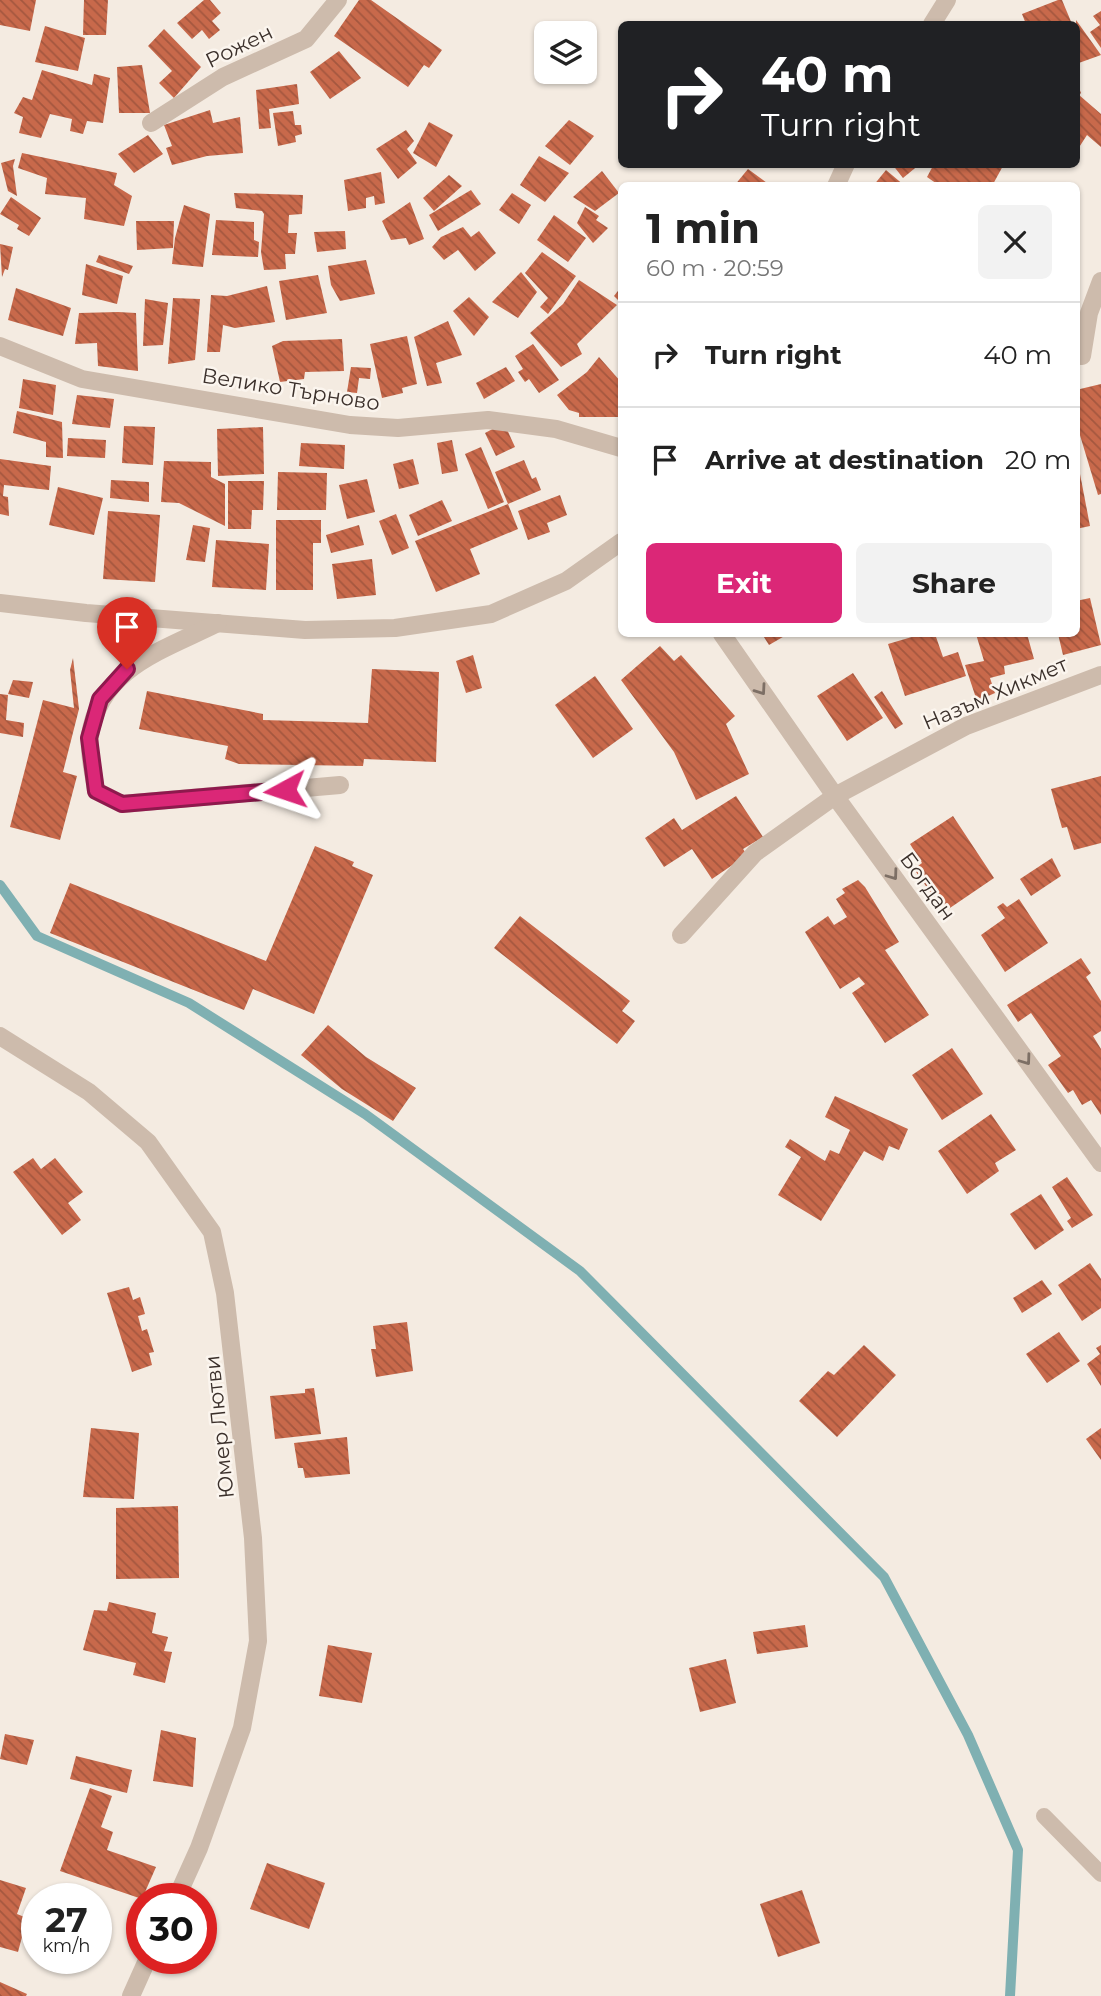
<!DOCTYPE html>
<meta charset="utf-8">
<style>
body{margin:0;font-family:Montserrat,sans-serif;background:#f2f2f2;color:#222;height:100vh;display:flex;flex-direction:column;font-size:26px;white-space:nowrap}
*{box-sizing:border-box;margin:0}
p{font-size:23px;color:#767676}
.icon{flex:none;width:38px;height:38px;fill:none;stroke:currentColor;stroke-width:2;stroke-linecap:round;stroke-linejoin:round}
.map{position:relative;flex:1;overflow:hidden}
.side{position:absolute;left:618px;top:182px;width:462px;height:455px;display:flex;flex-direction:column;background:#fff;border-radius:10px;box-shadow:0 2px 5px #0004}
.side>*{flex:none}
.banner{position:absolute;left:618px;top:21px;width:462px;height:147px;border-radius:10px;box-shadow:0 2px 5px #0004;background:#202124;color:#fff;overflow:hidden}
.fabs{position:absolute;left:534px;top:21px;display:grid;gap:14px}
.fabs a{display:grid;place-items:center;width:63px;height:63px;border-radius:10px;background:#fff;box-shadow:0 2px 5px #0004;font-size:35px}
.speed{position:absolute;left:21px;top:1883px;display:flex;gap:14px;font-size:35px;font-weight:700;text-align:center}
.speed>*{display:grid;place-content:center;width:91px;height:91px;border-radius:50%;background:#fff;box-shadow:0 2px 5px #0004;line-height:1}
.speed small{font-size:18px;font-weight:400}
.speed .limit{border:10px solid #d22;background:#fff;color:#111}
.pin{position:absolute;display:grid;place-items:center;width:60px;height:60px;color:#fff;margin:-72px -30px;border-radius:50% 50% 50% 0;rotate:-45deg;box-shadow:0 0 7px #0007}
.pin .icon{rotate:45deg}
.me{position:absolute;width:77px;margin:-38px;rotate:265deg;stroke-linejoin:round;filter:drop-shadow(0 0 5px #0008)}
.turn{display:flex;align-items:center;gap:24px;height:147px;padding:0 28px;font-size:32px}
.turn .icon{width:91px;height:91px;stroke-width:2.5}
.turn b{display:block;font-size:49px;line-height:60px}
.round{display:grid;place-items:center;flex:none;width:74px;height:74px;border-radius:10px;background:#f2f2f2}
.headline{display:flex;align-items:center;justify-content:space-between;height:119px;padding:0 28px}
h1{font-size:42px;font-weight:700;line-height:52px}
.action{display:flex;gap:14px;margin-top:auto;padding:14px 28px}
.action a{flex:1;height:80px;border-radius:10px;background:#db2777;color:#fff;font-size:28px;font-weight:700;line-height:80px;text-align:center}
.action a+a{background:#f2f2f2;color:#222}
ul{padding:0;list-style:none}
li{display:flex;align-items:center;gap:21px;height:105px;padding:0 28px;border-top:2px solid #e0e0e0}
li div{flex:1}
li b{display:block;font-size:26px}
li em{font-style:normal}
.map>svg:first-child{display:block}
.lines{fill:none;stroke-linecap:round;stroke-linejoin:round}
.stream{stroke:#7fb0b2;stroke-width:10}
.building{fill:url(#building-back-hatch)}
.lane{stroke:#cdbbac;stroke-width:16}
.street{stroke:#cdbbac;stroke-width:18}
.oneway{stroke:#7d6f65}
.route-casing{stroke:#8e194d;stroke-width:18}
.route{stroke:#db2777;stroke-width:12}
.labels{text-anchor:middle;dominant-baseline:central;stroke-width:5;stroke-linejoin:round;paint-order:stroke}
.street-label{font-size:21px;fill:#3b302b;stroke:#fbf5ee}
</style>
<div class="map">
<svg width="1101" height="1996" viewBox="0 0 1101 1996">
<defs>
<pattern id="building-back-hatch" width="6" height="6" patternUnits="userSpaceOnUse" patternTransform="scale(1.75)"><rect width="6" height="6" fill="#c8694b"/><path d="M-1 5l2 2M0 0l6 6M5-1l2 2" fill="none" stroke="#a4573f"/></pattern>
</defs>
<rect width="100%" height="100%" fill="#f4ebe1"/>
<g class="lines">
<!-- stream -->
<polyline class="stream" points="0,885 37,936 189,1003 365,1114 580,1271 884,1577 968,1735 1018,1850 1010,1996"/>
</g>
<!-- building -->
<g class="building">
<polygon points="0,0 36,0 30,31 0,25"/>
<polygon points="84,0 108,0 106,35 83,35"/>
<polygon points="204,0 210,0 221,13 212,21 220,30 209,39 202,30 192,39 177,23"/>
<polygon points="359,0 371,0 442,50 429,68 424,65 408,87 334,36"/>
<polygon points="1058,0 1062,0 1072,24 1026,24 1022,14"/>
<polygon points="1101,11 1101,48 1090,32 1100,25 1093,16"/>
<polygon points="1076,20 1101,55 1076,64"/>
<polygon points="45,26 85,38 78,71 35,62"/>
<polygon points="164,29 201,67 174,98 159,83 172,71 148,46"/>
<polygon points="339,51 361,78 330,99 310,72"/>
<polygon points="142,65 150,113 119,113 117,67"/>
<polygon points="42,70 92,85 94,74 110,78 103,123 87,121 83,134 70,131 72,119 50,114 41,138 19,133 23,117 14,113 23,97 32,100"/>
<polygon points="1076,80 1081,93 1079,95 1101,114 1101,147 1087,135 1076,152"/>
<polygon points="297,84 299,104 269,109 271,128 259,129 256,90"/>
<polygon points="210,110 213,123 240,117 243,153 207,156 172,165 166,148 172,146 164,125"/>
<polygon points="293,111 295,125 301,125 302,134 295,136 296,142 278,146 273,113"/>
<polygon points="569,120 594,136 570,165 545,146"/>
<polygon points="429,122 453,135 436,167 413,153"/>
<polygon points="406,130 414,141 407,149 417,163 398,179 376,149"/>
<polygon points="148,135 163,154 134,173 118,154"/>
<polygon points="22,153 117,173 114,185 132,196 124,226 84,219 86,198 45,194 47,178 18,168"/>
<polygon points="539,156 569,173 545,202 520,185"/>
<polygon points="15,159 13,166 17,196 8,191 1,163"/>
<polygon points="892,164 920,164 903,178"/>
<polygon points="934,164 1004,164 992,186 940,186 927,177"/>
<polygon points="748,169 767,183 734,186"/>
<polygon points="886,170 905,186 873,186"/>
<polygon points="602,171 619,193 595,211 573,197"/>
<polygon points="381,172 385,203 375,205 374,196 366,198 366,208 348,211 344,180"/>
<polygon points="449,175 462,186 434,211 423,198"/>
<polygon points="471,190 481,204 438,231 429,215"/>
<polygon points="234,193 303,195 302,214 289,215 288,233 297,233 295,254 285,254 286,269 264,270 261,252 264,214 262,211 236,208"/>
<polygon points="512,193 531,205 519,224 499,210"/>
<polygon points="11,197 41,218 29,236 17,229 19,225 0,214"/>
<polygon points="410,202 424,239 409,245 406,238 391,240 382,221"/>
<polygon points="184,205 210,214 203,267 172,264 175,238"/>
<polygon points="585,207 599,216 596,220 608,228 593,243 577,223"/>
<polygon points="554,215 586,238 568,262 537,240"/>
<polygon points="216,220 254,222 254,240 259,242 258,257 212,255"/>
<polygon points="136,221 174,221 173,248 137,250"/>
<polygon points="463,227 471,237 479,231 496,253 475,271 458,250 444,260 432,247 441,237"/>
<polygon points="345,231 346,249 317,252 314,232"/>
<polygon points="0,244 13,247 8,270 5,269 2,277"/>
<polygon points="542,252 576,276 548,314 540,307 548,298 525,273"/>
<polygon points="99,255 133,266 129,274 96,262"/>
<polygon points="366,260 375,294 340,301 331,285 328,266"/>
<polygon points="86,264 123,276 117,304 82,295"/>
<polygon points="521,272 537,292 518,318 492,302"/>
<polygon points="318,275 327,313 286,320 279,281"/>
<polygon points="579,280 617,305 577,344 582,354 561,367 530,333 563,304"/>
<polygon points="267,286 275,322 235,328 223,325 220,352 207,352 211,295 227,296"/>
<polygon points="621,287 621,303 614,296"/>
<polygon points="16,288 71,308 63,336 8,320"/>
<polygon points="469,297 489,317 474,336 453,311"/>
<polygon points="173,298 200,299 195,360 168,364"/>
<polygon points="145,299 168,303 163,345 143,346"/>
<polygon points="118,312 136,313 138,371 98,366 97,343 75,344 79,313"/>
<polygon points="448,321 462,355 436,363 442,383 427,386 414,337"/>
<polygon points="407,336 417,384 402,388 403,393 382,398 370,344"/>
<polygon points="342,339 344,371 305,372 304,379 280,382 272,346 283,341"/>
<polygon points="533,344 559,380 539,393 529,379 525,382 518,372 523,369 515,356"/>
<polygon points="599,357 621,382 621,417 579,417 579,413 569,410 557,395 587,372"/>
<polygon points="351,367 371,368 370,379 359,378 357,393 347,392"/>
<polygon points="506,367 515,381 484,399 476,383"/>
<polygon points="23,379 56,385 53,415 19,408"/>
<polygon points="1101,384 1101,494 1098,495 1076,422 1076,390"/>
<polygon points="77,395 114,399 110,428 72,424"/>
<polygon points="17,411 62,422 63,458 46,457 46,442 13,433"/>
<polygon points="504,423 515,447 496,456 485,433"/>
<polygon points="124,426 155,427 153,465 122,463"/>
<polygon points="263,427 264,474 218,476 217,429"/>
<polygon points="68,438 106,440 105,458 67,456"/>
<polygon points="452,440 458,471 442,474 437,443"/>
<polygon points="301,443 345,445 344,469 299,466"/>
<polygon points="481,447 504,502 488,509 465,454"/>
<polygon points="0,459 51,466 49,490 4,485 3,496 8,497 9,516 0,514"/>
<polygon points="413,459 419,484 399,489 393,464"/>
<polygon points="524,460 532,479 536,477 541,490 508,504 495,472"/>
<polygon points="164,461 211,462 211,477 225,484 225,526 179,503 161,502"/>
<polygon points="278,472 327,473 326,510 277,510"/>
<polygon points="1080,474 1090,526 1076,529 1076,475"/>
<polygon points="367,479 375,512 347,519 339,485"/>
<polygon points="111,480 149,482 149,502 110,498"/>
<polygon points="228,481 264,481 263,510 252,510 251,529 228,529"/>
<polygon points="58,487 103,498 94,535 49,525"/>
<polygon points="560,495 567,515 547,523 550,532 528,540 518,511"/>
<polygon points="442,500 452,521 418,536 409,515"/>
<polygon points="508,504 518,529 470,549 480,574 436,592 415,541"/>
<polygon points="108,511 160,515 155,582 103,579"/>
<polygon points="396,514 409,548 392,555 379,521"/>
<polygon points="276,520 321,520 321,543 313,543 313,590 276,590"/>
<polygon points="193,525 210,528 205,562 186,560"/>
<polygon points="359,525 364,545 331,553 326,535"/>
<polygon points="216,540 269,544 266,590 212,587"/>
<polygon points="372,559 376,595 337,599 332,564"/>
<polygon points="1090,598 1101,645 1063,655 1058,634 1076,634 1076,601"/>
<polygon points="762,634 788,634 769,645"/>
<polygon points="922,634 935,634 943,657 958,652 966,676 905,696 888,644"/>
<polygon points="976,634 1027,634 1034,659 1004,666 1005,674 990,678 995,693 977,701 965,665 984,661"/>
<polygon points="660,646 674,661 681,655 735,716 726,724 749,774 696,800 674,752 621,680"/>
<polygon points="473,655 482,688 466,693 456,661"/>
<polygon points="73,658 79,709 63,772 77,776 60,840 10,827 43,700 74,708 70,670"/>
<polygon points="372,669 439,672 436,762 364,759 363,766 239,764 225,759 228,746 139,729 147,691 263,714 263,720 368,723"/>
<polygon points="853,673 883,718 847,741 817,696"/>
<polygon points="595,676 633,729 593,758 555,705"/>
<polygon points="13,680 33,682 29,698 8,694"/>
<polygon points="882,691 903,724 895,729 874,697"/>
<polygon points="0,694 8,695 6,720 24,723 23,737 0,733"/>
<polygon points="1101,776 1101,843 1074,850 1067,827 1062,828 1051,789"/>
<polygon points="736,796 763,837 743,849 747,855 712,879 692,849 664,867 645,838 674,818 682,830"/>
<polygon points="953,816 994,878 944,912 914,869 922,863 910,844"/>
<polygon points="315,846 354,862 352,866 373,875 314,1014 253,989 244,1010 50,933 70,883 266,961"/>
<polygon points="1052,858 1061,876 1031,896 1020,879"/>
<polygon points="858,880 865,887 899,942 885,950 929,1015 885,1043 852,993 865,984 859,977 840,989 805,932 828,916 834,925 847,917 836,899 845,893 842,889"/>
<polygon points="1019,899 1048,943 1005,972 981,935 1005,918 997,907 1003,903 1007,907"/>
<polygon points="520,916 630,1001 622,1011 635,1021 617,1044 494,948"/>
<polygon points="1081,958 1091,973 1086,977 1101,1001 1101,1031 1093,1036 1101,1049 1101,1115 1091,1100 1082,1105 1073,1090 1068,1093 1048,1065 1061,1056 1031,1013 1018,1022 1007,1005"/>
<polygon points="328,1025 366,1057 416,1088 393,1121 342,1089 301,1055"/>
<polygon points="952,1048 983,1094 942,1120 912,1075"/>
<polygon points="835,1096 908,1129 899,1150 889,1146 883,1161 864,1151 821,1221 778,1195 801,1157 785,1147 790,1139 825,1161 830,1150 839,1154 850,1130 825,1117"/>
<polygon points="991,1114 1016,1150 995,1163 999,1171 967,1194 938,1151"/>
<polygon points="33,1158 41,1169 55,1158 83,1192 68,1203 81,1220 62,1235 13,1172"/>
<polygon points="1067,1177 1093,1215 1072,1228 1067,1221 1071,1218 1052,1187"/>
<polygon points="1041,1194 1064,1230 1035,1250 1010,1214"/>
<polygon points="1090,1263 1101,1279 1101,1308 1082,1321 1058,1285"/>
<polygon points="1042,1280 1052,1294 1022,1313 1013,1298"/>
<polygon points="129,1287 133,1300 140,1297 145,1314 138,1316 142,1331 147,1329 154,1352 149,1353 152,1365 132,1372 107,1293"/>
<polygon points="407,1322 413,1371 376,1377 371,1349 376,1349 373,1326"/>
<polygon points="1059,1332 1080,1361 1047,1383 1026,1354"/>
<polygon points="864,1345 896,1375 837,1437 799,1401 828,1371 834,1375"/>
<polygon points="1101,1345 1101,1386 1087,1364 1100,1354 1096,1348"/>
<polygon points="314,1388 321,1434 275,1439 270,1396 305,1393 305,1389"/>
<polygon points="91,1428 139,1433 134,1499 83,1497"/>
<polygon points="1101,1428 1101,1460 1086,1439"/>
<polygon points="347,1437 350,1474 305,1478 303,1468 298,1468 294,1443"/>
<polygon points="178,1506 179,1578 116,1579 116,1508"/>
<polygon points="109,1602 156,1613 152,1633 168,1637 164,1651 172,1652 165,1683 133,1675 136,1663 83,1650 94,1610 107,1611"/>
<polygon points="805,1625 808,1647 757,1654 753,1632"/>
<polygon points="328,1645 372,1653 362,1703 319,1696"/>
<polygon points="726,1659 736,1703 700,1712 689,1668"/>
<polygon points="161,1730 196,1738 193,1787 153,1781"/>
<polygon points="5,1734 34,1740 27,1765 0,1759"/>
<polygon points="76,1756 132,1770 127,1793 70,1779"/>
<polygon points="90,1788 112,1796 101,1827 113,1832 107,1850 156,1867 142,1899 60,1871"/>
<polygon points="267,1863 325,1883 309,1929 250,1909"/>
<polygon points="0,1880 26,1888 17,1914 27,1918 18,1952 0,1947"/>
<polygon points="802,1890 820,1943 778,1957 760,1904"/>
<polygon points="0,1982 27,1994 26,1996 0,1996"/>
</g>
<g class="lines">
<!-- lane -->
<polyline class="lane" points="1044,1816 1101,1874"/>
<!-- street -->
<g class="street">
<polyline points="932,24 947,0"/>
<polyline points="151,123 223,77 306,39 338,0"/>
<polyline points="836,186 846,164"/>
<polyline points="0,346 82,379 350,425 398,428 488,420 556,429 621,448"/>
<polyline points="1082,356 1089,313 1101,281"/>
<polyline points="0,603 86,613 305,630 395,628 491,614 566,581 621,542"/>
<path d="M218,623C164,650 99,668 90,736C88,753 94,774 96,791L122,804L340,785"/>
<polyline points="722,634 835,796 1101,1163"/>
<polyline points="681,935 755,853 835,796 966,726 1101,675"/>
<polyline points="0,1036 89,1092 148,1142 212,1232 225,1293 253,1538 258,1641 242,1728 199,1848 176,1899"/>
<polyline points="131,1996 148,1958"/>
</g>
</g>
<!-- one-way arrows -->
<defs><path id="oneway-chevron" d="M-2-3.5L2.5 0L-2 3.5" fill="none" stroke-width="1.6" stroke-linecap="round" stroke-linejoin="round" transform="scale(1.75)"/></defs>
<g class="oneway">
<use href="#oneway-chevron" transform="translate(761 690) rotate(55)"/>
<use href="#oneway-chevron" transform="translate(893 875) rotate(54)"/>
<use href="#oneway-chevron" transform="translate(1026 1060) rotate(54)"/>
</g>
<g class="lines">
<!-- route casing -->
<g class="route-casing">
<polyline id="route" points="127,669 100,699 89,738 96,791 122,804 285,790"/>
</g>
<!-- route -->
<use href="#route" class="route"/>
</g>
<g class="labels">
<!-- street labels -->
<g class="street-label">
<text transform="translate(239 46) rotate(-26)">Рожен</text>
<text transform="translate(291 389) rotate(9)">Велико Търново</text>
<text transform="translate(995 693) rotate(-23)">Назъм Хикмет</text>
<text transform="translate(928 886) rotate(54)">Богдан</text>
<text transform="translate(219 1427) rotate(-96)">Юмер Лютви</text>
</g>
</g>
</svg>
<div class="fabs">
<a><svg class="icon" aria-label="layers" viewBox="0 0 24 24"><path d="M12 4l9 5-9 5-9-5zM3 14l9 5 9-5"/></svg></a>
</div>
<div class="speed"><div>27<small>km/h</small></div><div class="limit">30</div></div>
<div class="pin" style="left:127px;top:669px;background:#d93025"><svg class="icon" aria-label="arrive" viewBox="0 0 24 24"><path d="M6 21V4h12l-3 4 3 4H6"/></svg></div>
<svg class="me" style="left:285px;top:790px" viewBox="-20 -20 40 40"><path d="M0-17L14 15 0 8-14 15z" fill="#db2777" stroke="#fff" stroke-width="4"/></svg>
<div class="banner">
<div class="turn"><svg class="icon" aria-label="right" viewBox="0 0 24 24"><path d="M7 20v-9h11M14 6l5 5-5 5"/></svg><div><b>40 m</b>Turn right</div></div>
</div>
<section class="side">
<div class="headline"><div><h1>1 min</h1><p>60 m · 20:59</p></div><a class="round"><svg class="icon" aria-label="close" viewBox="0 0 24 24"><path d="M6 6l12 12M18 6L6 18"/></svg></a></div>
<ul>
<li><svg class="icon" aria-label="right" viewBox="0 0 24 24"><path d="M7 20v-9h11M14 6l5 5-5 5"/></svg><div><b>Turn right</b></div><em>40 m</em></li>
<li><svg class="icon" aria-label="arrive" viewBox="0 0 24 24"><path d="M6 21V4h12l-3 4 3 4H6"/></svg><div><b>Arrive at destination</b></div><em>20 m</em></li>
</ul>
<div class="action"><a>Exit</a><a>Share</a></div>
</section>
</div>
